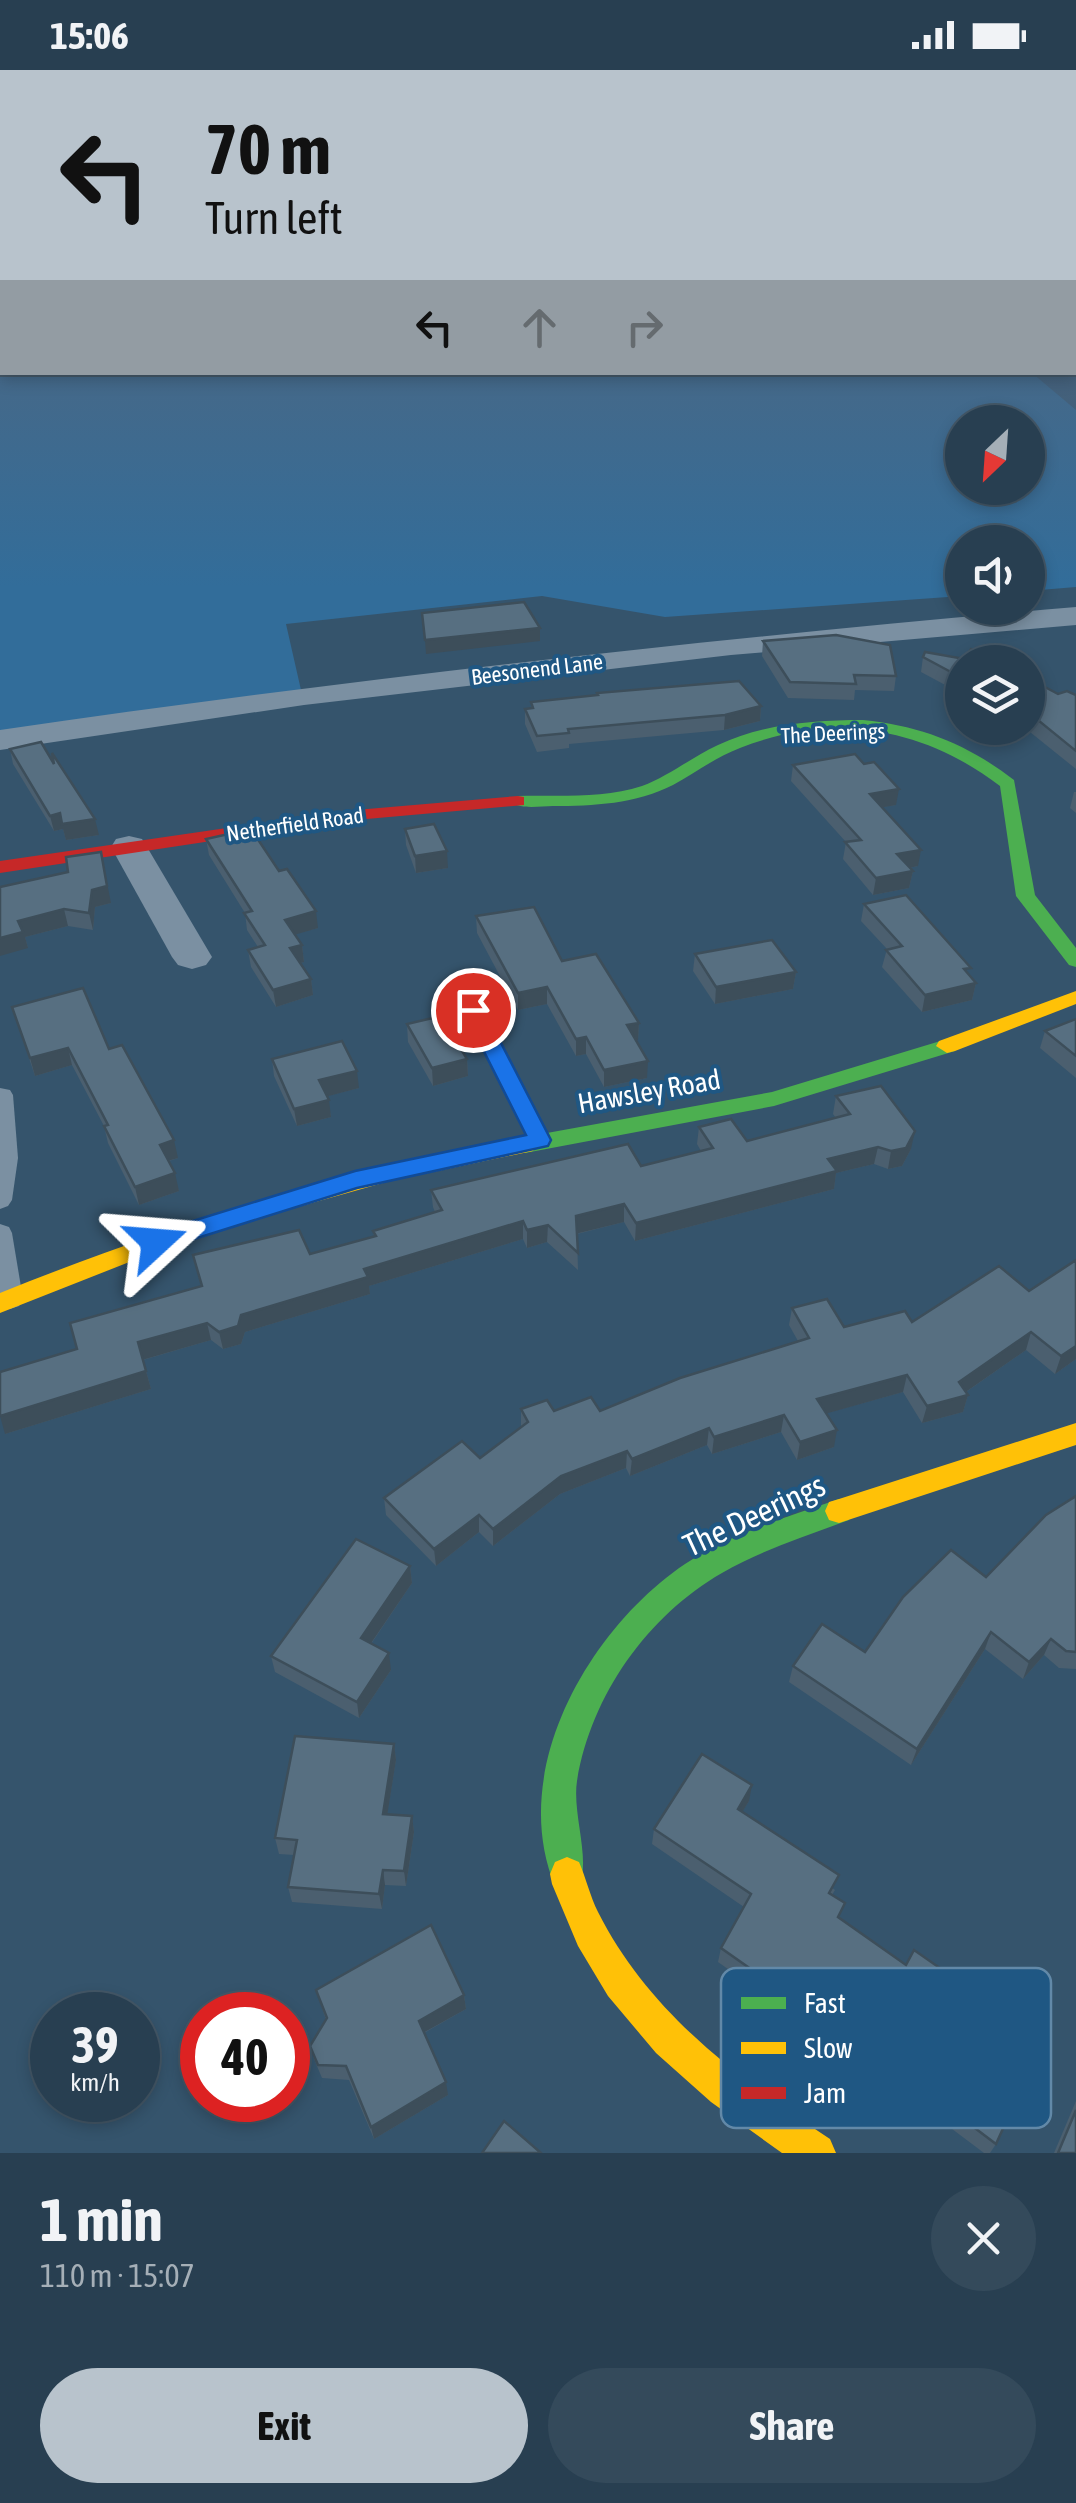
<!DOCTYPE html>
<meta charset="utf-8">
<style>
body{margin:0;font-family:"Asap Condensed",sans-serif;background:#344a5b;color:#f1f3f6;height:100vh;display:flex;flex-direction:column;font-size:38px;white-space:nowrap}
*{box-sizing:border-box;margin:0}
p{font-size:32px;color:#a5afb7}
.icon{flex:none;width:55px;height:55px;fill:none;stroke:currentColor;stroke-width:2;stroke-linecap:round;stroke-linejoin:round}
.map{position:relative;height:2083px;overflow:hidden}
.details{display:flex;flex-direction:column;background:#283f51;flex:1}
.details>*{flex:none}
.hud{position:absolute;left:0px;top:0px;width:1078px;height:305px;box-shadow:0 5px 15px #0003,0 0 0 2px #445868;background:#b8c3cc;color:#111;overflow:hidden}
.needle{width:65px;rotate:205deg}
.tools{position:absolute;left:945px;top:335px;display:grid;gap:20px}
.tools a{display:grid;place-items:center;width:100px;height:100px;border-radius:50%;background:#283f51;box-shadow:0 5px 15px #0003,0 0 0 2px #445868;font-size:50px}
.speed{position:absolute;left:30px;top:1922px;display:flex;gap:20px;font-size:50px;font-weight:700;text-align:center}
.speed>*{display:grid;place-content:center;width:130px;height:130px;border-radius:50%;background:#283f51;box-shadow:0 5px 15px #0003,0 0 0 2px #445868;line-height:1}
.speed small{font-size:25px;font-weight:400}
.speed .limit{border:15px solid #d22;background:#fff;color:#111}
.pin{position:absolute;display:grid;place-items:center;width:85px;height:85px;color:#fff;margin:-42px;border:5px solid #fff;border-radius:50%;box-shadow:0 2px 10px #0007}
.me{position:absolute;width:110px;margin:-55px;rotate:71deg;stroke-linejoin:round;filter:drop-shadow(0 0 8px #0008)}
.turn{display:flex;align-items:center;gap:35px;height:210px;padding:0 40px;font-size:45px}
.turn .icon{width:130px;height:130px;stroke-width:2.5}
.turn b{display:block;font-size:70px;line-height:85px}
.lanes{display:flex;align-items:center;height:95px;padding:0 40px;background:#0003;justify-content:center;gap:50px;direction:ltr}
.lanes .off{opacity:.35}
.round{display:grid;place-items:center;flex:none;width:105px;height:105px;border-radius:52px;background:#344a5b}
.head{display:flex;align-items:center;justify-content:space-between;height:170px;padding:0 40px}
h1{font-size:60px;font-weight:700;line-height:75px}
.primary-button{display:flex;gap:20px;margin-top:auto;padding:20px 40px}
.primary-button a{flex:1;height:115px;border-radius:60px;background:#b8c3cc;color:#111;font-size:40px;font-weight:700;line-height:115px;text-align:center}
.primary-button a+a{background:#344a5b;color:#f1f3f6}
.status{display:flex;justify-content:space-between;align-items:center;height:70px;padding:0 50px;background:#283f51;direction:ltr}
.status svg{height:28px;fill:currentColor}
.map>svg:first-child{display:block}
.green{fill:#326d9a;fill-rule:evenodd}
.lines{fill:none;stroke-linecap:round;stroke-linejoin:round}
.lane{fill:#7b90a2;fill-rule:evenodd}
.street{fill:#7b90a2;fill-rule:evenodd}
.fast{fill:#4caf50;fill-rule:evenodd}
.slow{fill:#ffc107;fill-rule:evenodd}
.jam{fill:#c62828;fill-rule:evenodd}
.wall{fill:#4b5f6f}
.shaded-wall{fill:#3d4e5a}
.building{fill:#576f81;stroke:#3d4e5a;stroke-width:2.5}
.route{fill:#1a73e8;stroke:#114b97;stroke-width:2.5}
.labels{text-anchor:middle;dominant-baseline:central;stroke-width:8;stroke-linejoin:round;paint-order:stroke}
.far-street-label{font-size:22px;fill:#fff;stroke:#1f5783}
.street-label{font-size:28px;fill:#fff;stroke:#1f5783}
.near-street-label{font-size:32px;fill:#fff;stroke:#1f5783}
.key{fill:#1f5783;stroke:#6289a8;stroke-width:2.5}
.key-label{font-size:28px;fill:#fff}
</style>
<div class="status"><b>15:06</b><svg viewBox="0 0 49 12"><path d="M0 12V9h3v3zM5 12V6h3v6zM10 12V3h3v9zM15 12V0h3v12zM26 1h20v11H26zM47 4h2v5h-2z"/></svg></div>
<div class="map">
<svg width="1076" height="2083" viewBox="0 0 1076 2083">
<rect width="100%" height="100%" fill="#35546c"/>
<!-- green -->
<path class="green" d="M0,265L2,302L1032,303L1076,340V517L1028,521V472H962V526L665,547L542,526L286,554L301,620L0,663ZM962,352H1028V418H962Z"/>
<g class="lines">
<!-- lane -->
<g class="lane">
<polygon points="473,933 483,939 551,1070 548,1076 532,1076 529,1070 463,939"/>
<polygon points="0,1018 10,1020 13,1025 18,1088 12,1130 8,1136 0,1139"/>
<polygon points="0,1154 9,1157 12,1163 23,1229 19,1236 10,1239 0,1234"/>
</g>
<!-- street -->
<g class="street">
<path d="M1076,537V555L731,585L304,635L0,680V660C358,608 716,568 1076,537Z"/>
<polygon points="129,766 142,769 147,777 212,887 206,895 192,899 178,895 172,887 111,777 116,769"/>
</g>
<!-- fast -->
<g class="fast">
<path d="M863,650C922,656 967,674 1014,710L1035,825L1076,878V897L1069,895L1016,826L1000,716C923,657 831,642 740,678C716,687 695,703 673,715C636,734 593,736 553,736C539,736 520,740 509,731L518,726C559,725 603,729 642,716C669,706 692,687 718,675C762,654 814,650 863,650Z"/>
<polygon points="947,969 958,976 955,981 774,1036 525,1083 513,1075 525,1067 772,1022"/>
<path d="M839,1429L849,1432L853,1441L849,1450C806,1466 762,1480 722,1503C647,1546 591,1626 577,1711C572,1744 591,1789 579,1816L567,1821L555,1816C507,1700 590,1558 685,1494C731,1463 788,1447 839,1429Z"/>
</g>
<!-- slow -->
<g class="slow">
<polygon points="1076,921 1076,934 955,981 947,983 936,976 939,971"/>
<path d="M525,1067L533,1069L537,1075L533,1081L390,1111L266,1146L137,1189L0,1243V1223C171,1154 344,1101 525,1067Z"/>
<polygon points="1076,1353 1076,1375 839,1453 829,1450 825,1441 829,1432 839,1429"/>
<path d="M567,1787L579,1792C586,1808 590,1826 598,1842C649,1943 738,2008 830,2069L836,2083H782L711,2032L656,1983L608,1926L578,1876L552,1814L550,1804L555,1792Z"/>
</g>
<!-- jam -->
<polygon class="jam" points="518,726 524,727 524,735 344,751 0,803 0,791 344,741"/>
</g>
<!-- wall -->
<g class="wall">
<polygon points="763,571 896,606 894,621 855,620 854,630 788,628 762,586"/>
<polygon points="923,587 964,589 962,592 962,624 921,602"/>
<polygon points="1028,608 1058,624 1076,625 1076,699 1025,658 1028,658"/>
<polygon points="597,623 761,636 760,651 724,660 569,674 569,678 537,682 525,654 525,639 531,638 531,632 597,625"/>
<polygon points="10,679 99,765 66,770 63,759 54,761 13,694"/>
<polygon points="793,695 896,735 882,737 918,796 909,798 913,801 909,818 873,825 843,789 846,772 791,711"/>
<polygon points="1074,722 1076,722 1076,743 1070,738"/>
<polygon points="405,759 448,798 416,803 406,775"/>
<polygon points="206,769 318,858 295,864 302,875 304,892 300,893 311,909 313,925 276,937 251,897 248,880 258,877 247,860 245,843 209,785"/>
<polygon points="0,817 111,833 95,837 93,860 68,856 25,867 28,878"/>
<polygon points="864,834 969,905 976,913 972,930 922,942 882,897 887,879 861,851"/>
<polygon points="476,846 562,891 639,953 638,970 636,970 647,1008 604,1017 586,984 576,986 547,934 518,940 477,863"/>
<polygon points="695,884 796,902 793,919 715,934 693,901"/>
<polygon points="12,937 109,979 178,1088 169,1091 179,1121 139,1135 108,1073 104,1056 72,995 35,1006"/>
<polygon points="1076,949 1076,1008 1040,978 1045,961"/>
<polygon points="407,954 467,989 468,1006 433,1016 408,972"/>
<polygon points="272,989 359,1018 327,1026 331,1047 297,1056 274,1006"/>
<polygon points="836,1026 911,1079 902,1096 888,1099 874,1094 836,1103 834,1119 635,1171 624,1152 577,1164 578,1200 547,1172 527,1178 523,1169 369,1216 370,1224 245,1262 241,1274 223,1279 211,1270 143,1290 151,1319 5,1364 77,1279 201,1216 193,1185 310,1184 374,1166 373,1161 435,1142 433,1137 431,1120 641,1096 701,1081 697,1074 699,1057 747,1071 836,1048 833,1044"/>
<polygon points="1076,1190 1076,1289 1055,1304 1026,1280 966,1322 968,1325 963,1342 922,1353 903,1322 827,1343 834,1377 797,1390 781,1362 712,1384 707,1375 630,1406 626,1398 560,1424 493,1476 479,1462 436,1496 386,1445 384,1428 480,1388 521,1357 521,1339 600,1341 798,1271 789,1255 792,1238 844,1257 912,1252 1029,1221"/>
<polygon points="1076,1426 1076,1599 1059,1598 1044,1585 1023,1609 985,1579 911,1695 789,1612 793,1596 865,1582 986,1507"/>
<polygon points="410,1496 412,1513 371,1574 391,1600 359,1648 275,1602 271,1586"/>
<polygon points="394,1674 396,1690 387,1744 412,1746 414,1762 406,1816 385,1815 382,1839 292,1832 288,1817 294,1785 279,1784 275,1768"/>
<polygon points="749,1731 742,1742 835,1820 832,1825 840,1848 996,2074 990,2083 984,2083 871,1998 867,2005 815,1967 817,1962 718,1892 721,1878 744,1837 652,1774 654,1759"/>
<polygon points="316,1920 464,1925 466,1939 424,1963 448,2025 374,2069 349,2010 322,2008 314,1989 310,1976 326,1950"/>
<polygon points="1076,2031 1076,2083 1054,2083"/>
</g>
<!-- shaded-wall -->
<g class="shaded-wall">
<polygon points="540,558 540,571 426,584 425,570"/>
<polygon points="761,636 760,651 724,660 725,645"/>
<polygon points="899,719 896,735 867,740 870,724"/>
<polygon points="60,743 95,749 99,765 66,770 63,759 54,761 50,746"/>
<polygon points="921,780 918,796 894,801 897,784"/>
<polygon points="447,781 448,798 416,803 415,786"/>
<polygon points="101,782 111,833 95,837 93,860 89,843 92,820"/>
<polygon points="913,801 909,818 873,825 876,808"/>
<polygon points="64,839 68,856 25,867 28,878 0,886 0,868 18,851"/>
<polygon points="316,841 318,858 287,867 285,850"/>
<polygon points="302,875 304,892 293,895 290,878"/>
<polygon points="796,902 793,919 715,934 716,917"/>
<polygon points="311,909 313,925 276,937 273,920"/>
<polygon points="976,913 972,930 922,942 925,925"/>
<polygon points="547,917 547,934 518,940 518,923"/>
<polygon points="639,953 638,970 626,973 627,955"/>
<polygon points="586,967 586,984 576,986 576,969"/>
<polygon points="68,978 72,995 35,1006 30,988"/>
<polygon points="467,989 468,1006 433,1016 432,998"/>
<polygon points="648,991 647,1008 604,1017 604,1000"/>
<polygon points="357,1001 359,1018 321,1028 319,1010"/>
<polygon points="329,1030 331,1047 297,1056 294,1039"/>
<polygon points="915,1061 911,1079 902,1096 888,1099 891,1081"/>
<polygon points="174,1070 178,1088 164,1092 160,1075"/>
<polygon points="878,1077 874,1094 836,1103 834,1119 635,1171 636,1153 828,1089"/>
<polygon points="175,1103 179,1121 139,1135 135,1117"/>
<polygon points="624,1134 624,1152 575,1164 576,1146"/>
<polygon points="523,1151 523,1169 369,1216 370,1224 245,1262 241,1274 223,1279 219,1262 241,1245 364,1199"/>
<polygon points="548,1155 547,1172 527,1178 527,1160"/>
<polygon points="207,1253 211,1270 142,1290 138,1272"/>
<polygon points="1031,1262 1026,1280 957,1328 968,1325 963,1342 922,1353 927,1336"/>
<polygon points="1076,1276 1076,1289 1055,1304 1061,1286"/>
<polygon points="146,1301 151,1319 5,1364 0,1346"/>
<polygon points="907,1305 903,1322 814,1347 817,1329"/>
<polygon points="784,1345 781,1362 712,1384 714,1367"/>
<polygon points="709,1358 707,1375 630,1406 632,1389"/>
<polygon points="837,1360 834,1377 797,1390 800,1372"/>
<polygon points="627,1381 626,1398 560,1424 493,1476 493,1459 561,1406"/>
<polygon points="479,1445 479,1462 436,1496 434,1479"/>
<polygon points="410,1496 412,1513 363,1585 361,1568"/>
<polygon points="991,1562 985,1579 911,1695 917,1679"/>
<polygon points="1051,1569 1044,1585 1023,1609 1029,1592"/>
<polygon points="389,1583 391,1600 359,1648 357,1632"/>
<polygon points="394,1674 396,1690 385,1759 383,1744"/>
<polygon points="752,1715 749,1731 735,1754 738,1739"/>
<polygon points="412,1746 414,1762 406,1816 404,1801"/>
<polygon points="383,1800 385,1815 382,1839 379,1824"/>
<polygon points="464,1925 466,1939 421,1964 419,1951"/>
<polygon points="446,2012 448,2025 374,2069 371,2057"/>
</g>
<!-- building -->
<g class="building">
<polygon points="524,532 540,558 425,570 422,543"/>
<polygon points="836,565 890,575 896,606 854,605 856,614 790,612 763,571"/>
<polygon points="971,579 997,592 962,592 962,608 923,587 925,582 964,589"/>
<polygon points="1028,608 1058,624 1067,621 1076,625 1076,681 1028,642"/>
<polygon points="739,611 761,636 725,645 568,659 569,663 537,666 525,639 533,638 531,632 598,625 597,623"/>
<polygon points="41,672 54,694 52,683 95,749 62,754 60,743 50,746 10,679"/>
<polygon points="855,684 864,694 874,692 899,719 870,724 921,780 897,784 913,801 876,808 845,772 861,770 793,695"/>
<polygon points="434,754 447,781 415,786 405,759"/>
<polygon points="251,759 279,801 287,799 316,841 285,850 302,875 290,878 311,909 273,920 248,880 265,875 244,843 252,841 206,769"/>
<polygon points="101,782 107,816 92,820 89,843 64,839 18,851 23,862 0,868 0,817 68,802 66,787"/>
<polygon points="906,825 971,898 964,899 976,913 925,925 886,880 902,876 864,834"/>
<polygon points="534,837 562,891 596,884 639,953 627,955 648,991 604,1000 586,967 576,969 547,917 518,923 476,846"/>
<polygon points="772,870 796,902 716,917 695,884"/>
<polygon points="83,918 109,979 122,975 174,1070 160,1075 175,1103 135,1117 104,1056 108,1055 68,978 30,988 12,937"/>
<polygon points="441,946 467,989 432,998 407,954"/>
<polygon points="1076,949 1076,986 1045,961"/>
<polygon points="342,971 357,1001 319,1010 329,1030 294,1039 272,989"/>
<polygon points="881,1016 915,1061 906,1078 891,1081 878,1077 828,1089 837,1101 636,1153 624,1134 576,1146 578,1183 548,1155 527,1160 523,1151 364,1199 368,1207 241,1245 238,1256 219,1262 207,1253 138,1272 146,1301 0,1346 0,1302 77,1279 70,1253 202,1216 193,1185 299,1160 310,1184 376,1166 373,1161 442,1140 431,1120 628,1074 641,1096 713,1078 699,1057 731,1049 747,1071 850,1044 836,1026"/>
<polygon points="1076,1190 1076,1276 1061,1286 1031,1262 959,1312 968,1325 927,1336 907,1305 817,1329 837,1360 800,1372 784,1345 714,1367 709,1358 632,1389 627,1381 561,1406 493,1459 479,1445 434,1479 384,1428 462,1371 480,1388 528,1352 521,1339 547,1330 554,1341 591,1327 600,1341 680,1308 809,1268 792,1238 827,1229 844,1257 905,1241 912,1252 999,1196 1029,1221"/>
<polygon points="1076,1426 1076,1582 1066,1581 1051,1569 1029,1592 991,1562 917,1679 793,1596 822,1554 865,1582 903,1527 951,1480 986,1507 1046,1445"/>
<polygon points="356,1469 410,1496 361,1568 389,1583 357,1632 271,1586"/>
<polygon points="295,1666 394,1674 383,1744 412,1746 404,1801 383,1800 379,1824 288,1817 297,1770 275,1768"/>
<polygon points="702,1684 752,1715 738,1739 839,1805 829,1823 845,1833 838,1847 906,1895 914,1880 1043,1970 996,2074 877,1984 872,1992 820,1953 822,1949 721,1878 751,1824 654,1759"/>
<polygon points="431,1855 464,1925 419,1951 446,2012 371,2057 346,1996 318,1995 310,1976 327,1948 316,1920"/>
<polygon points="1076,2040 1076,2083 1058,2083"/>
<polygon points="504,2051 541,2083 482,2083"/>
</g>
<!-- sky -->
<linearGradient id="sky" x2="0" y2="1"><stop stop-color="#1d2e3b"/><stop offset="0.44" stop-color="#4b6783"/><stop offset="1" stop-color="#4b6783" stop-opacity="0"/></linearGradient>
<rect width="1076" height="517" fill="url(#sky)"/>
<!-- route -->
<polygon class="route" points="473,933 484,940 551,1070 548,1076 357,1118 156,1181 147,1178 144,1172 147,1165 355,1101 526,1065 463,940"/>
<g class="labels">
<!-- far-street labels -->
<g class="far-street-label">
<text transform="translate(537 599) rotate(-7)">Beesonend Lane</text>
<text transform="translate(833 663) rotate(-3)">The Deerings</text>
<text transform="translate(295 754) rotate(-8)">Netherfield Road</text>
</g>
<!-- street labels -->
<g class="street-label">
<text transform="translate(649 1021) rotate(-10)">Hawsley Road</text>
</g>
<!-- near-street labels -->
<g class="near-street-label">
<text transform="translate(754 1445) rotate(-25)">The Deerings</text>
</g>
</g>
<!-- legend -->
<rect x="721" y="1898" width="330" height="160" rx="15" class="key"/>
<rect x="741" y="1927" width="45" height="12" fill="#4caf50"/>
<rect x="741" y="1972" width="45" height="12" fill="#ffc107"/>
<rect x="741" y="2017" width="45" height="12" fill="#c62828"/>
<g class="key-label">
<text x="804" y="1943">Fast</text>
<text x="804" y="1988">Slow</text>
<text x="804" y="2033">Jam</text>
</g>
</svg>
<div class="tools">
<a><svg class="needle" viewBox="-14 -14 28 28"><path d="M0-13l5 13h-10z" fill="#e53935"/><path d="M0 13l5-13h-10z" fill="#a5afb7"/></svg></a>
<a><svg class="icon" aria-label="sound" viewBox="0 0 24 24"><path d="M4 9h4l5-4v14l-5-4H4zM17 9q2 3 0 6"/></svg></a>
<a><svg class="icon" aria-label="layers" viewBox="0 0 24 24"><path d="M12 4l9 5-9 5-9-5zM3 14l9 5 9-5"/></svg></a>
</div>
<div class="speed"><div>39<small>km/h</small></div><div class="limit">40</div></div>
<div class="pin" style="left:473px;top:940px;background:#d93025"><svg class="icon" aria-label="arrive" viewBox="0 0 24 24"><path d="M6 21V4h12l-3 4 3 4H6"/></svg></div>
<svg class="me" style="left:156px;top:1172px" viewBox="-20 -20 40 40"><path d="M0-17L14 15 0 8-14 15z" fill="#1a73e8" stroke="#fff" stroke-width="4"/></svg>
<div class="hud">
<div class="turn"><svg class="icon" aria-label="left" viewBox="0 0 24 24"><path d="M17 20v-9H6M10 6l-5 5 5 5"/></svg><div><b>70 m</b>Turn left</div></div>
<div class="lanes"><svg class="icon" aria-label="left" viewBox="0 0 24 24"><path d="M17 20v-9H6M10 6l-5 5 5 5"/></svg><svg class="icon off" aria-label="ahead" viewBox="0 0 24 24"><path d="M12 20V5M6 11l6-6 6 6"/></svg><svg class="icon off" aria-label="right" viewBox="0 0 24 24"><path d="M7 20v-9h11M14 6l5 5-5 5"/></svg></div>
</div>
</div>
<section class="details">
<div class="head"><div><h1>1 min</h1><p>110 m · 15:07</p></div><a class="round"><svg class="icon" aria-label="close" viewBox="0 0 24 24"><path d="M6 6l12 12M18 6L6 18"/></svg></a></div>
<div class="primary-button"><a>Exit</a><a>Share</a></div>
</section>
